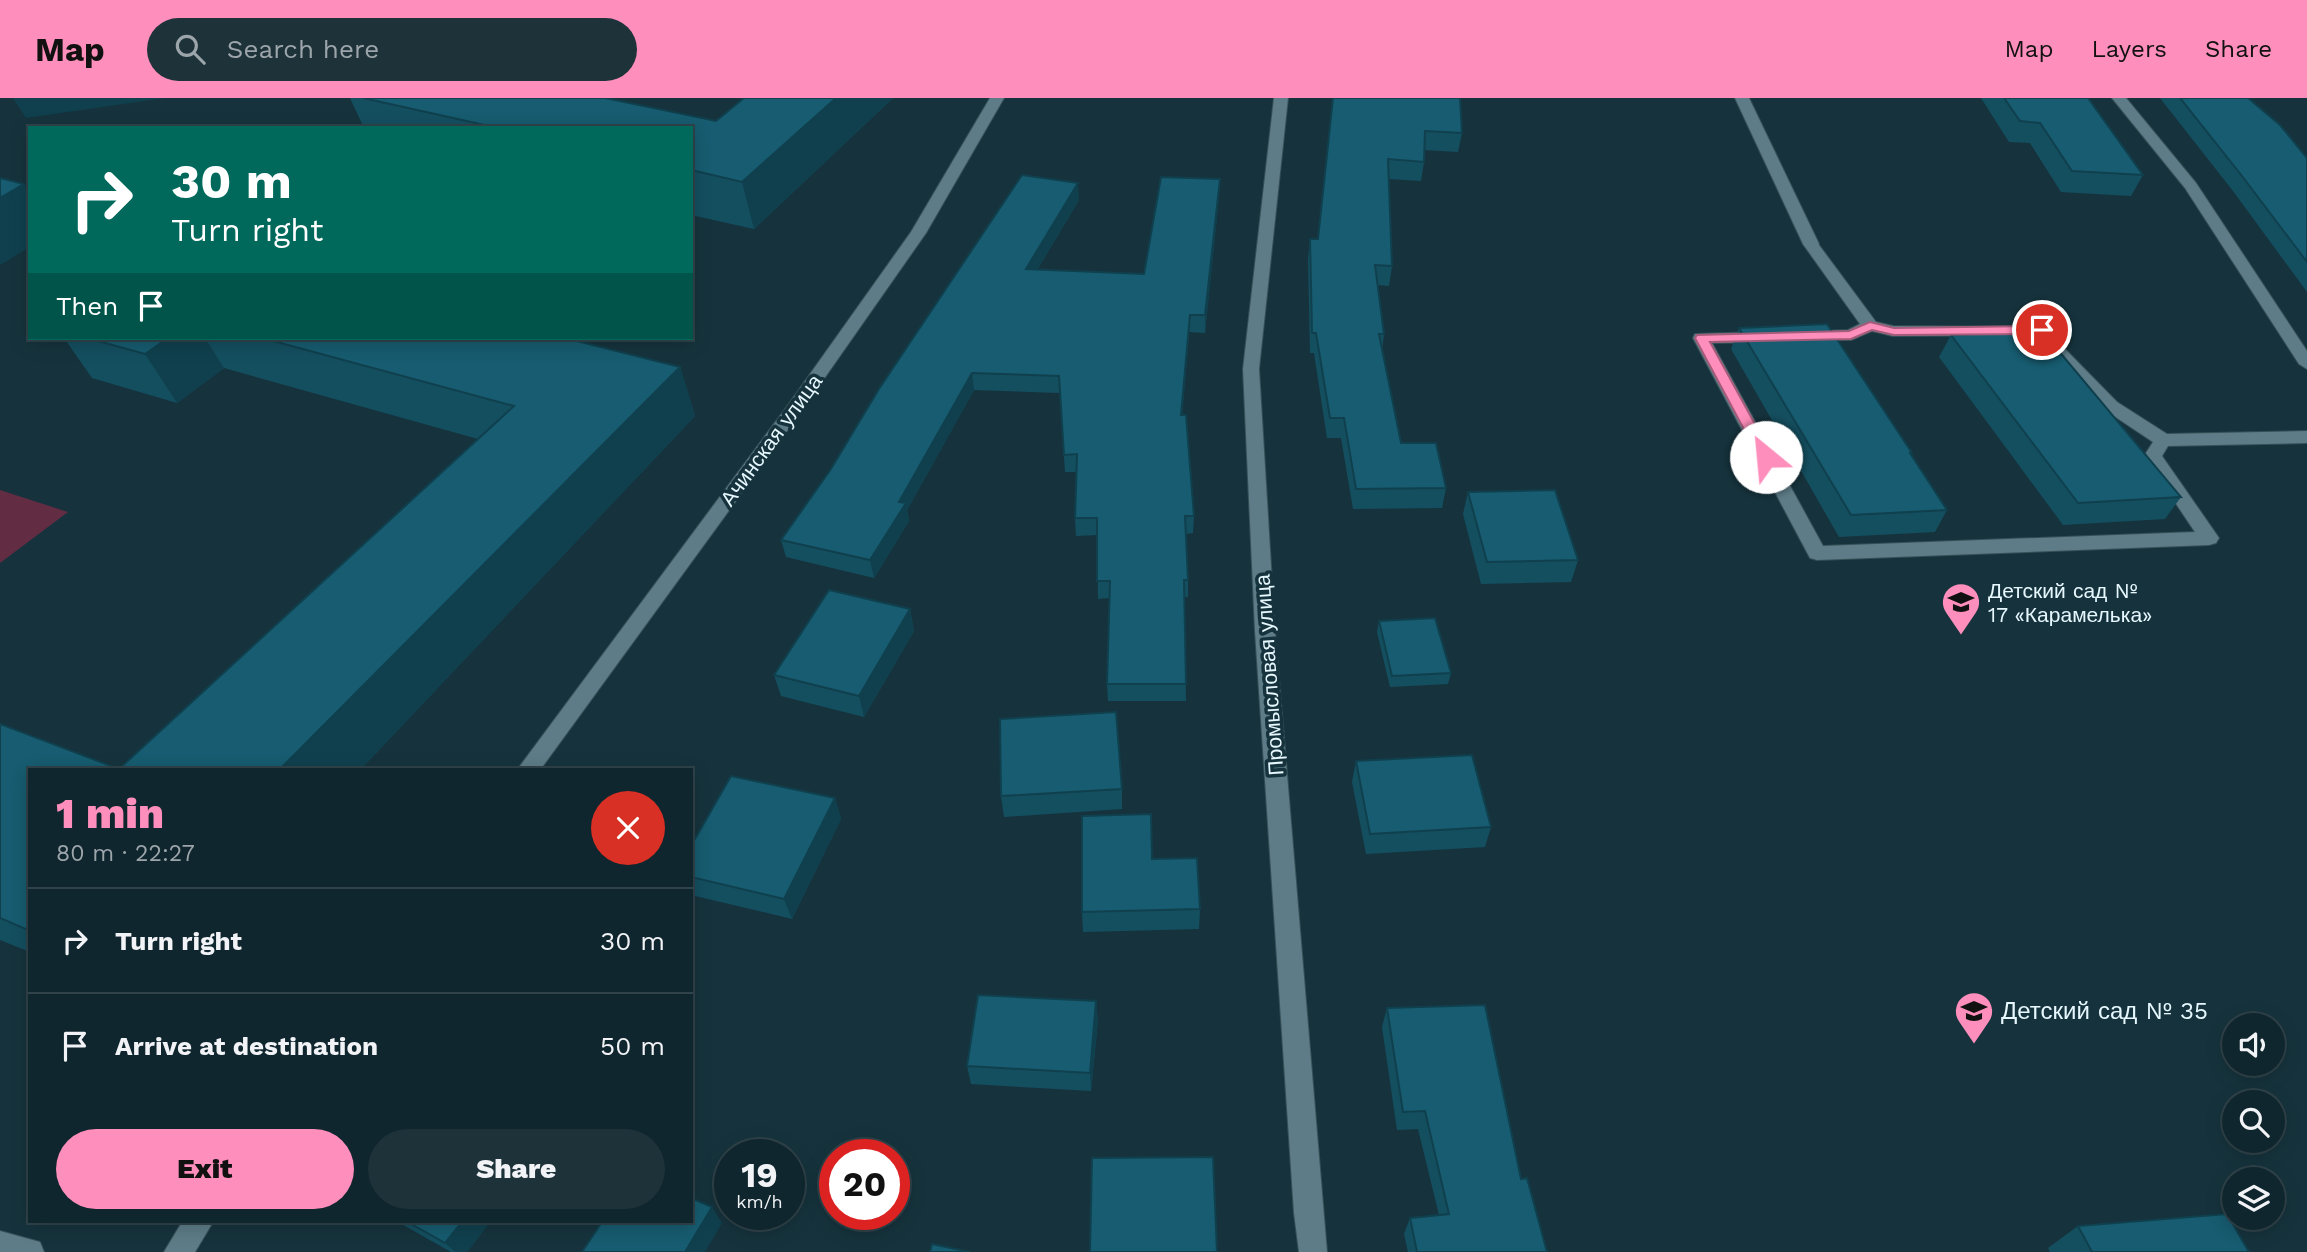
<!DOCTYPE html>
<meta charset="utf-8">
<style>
body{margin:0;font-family:"Work Sans",sans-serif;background:#1e323a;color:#f1f3f6;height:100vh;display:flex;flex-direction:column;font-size:26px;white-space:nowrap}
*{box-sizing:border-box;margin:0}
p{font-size:23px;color:#9ca5aa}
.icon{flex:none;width:38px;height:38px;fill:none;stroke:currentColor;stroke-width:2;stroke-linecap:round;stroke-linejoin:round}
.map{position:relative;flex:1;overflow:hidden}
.panel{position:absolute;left:28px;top:670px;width:665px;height:455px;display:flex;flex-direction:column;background:#10262e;border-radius:0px;box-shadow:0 4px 18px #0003,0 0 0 2px #30434a}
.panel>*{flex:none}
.top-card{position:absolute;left:28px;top:28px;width:665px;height:214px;border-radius:0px;box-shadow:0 4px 18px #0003,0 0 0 2px #30434a;background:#00695c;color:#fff;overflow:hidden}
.fabs{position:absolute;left:2222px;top:915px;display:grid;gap:14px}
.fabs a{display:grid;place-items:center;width:63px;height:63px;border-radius:50%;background:#10262e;box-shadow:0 4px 18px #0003,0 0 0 2px #30434a;font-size:35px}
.speed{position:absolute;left:714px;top:1041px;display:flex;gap:14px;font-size:35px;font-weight:700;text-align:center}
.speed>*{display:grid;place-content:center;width:91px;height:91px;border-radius:50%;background:#10262e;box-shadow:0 4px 18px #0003,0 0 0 2px #30434a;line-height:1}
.speed small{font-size:18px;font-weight:400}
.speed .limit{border:10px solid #d22;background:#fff;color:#111}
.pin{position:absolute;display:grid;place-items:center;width:60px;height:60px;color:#fff;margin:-30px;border:4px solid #fff;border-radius:50%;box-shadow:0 2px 7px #0007}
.me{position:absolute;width:77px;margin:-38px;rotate:332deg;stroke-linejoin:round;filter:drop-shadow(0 0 5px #0008)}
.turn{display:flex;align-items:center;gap:24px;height:147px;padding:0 28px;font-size:32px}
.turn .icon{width:91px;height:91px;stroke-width:2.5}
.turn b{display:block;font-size:49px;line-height:60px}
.then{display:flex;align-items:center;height:66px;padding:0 28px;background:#0003;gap:14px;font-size:26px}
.round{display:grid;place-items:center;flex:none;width:74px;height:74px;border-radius:37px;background:#1e323a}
.headline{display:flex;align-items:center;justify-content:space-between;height:119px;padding:0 28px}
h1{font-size:42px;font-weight:800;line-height:52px;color:#fe8ebb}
.button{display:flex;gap:14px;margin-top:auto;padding:14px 28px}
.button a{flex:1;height:80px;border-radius:42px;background:#fe8ebb;color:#111;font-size:28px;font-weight:800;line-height:80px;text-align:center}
.button a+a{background:#1e323a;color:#f1f3f6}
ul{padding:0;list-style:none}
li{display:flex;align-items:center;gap:21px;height:105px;padding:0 28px;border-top:2px solid #30434a}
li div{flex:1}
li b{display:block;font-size:26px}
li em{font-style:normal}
header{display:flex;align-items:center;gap:42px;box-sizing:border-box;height:98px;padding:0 35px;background:#fe8ebb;color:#111}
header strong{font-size:33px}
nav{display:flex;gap:38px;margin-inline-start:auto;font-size:24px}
.search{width:490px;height:63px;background:#1e323a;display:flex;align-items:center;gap:18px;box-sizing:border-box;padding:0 24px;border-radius:38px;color:#9ca5aa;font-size:26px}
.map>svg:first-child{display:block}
.green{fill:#622c43}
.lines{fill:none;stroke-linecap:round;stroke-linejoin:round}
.lane-casing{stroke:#375058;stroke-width:2}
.street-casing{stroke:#375058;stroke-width:2}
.lane{fill:#5d7c87;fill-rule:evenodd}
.street{fill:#5d7c87;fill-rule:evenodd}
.wall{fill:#144f60}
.shaded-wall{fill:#10404e}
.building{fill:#175c70;stroke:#10404e;stroke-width:2}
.route{fill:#fe8ebb;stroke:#a55c7a;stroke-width:2}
.labels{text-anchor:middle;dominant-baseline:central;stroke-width:7;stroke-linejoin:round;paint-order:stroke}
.street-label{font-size:21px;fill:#e6f7fd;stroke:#16333d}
.poi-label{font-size:21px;fill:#e6f7fd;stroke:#16333d;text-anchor:start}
.near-poi-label{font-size:24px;fill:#e6f7fd;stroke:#16333d;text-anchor:start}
</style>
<header>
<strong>Map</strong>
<div class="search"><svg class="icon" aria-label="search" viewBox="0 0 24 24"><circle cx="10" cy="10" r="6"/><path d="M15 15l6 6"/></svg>Search here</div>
<nav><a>Map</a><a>Layers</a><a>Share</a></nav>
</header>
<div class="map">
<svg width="2307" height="1154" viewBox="0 0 2307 1154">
<rect width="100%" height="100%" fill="#16333d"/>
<!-- green -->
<polygon class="green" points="0,392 68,414 0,465"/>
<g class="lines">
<!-- lane casing -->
<g class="lane-casing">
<g id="lane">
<polygon points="1811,141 1816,143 1876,224 1893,228 2048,229 2064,250 2117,304 2167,336 2307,333 2307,345 2168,348 2162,358 2219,440 2216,445 2209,447 1817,462 1810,460 1693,240 1695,236 1763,234 1771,239 1763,244 1712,245 1823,448 2195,434 2144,358 2153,344 2105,312 2052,258 2037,237 1893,238 1872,233 1851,242 1800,242 1798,238 1800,234 1848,232 1860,226 1803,146"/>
<polygon points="0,1133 40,1144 44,1154 0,1154"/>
</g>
</g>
<!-- street casing -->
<g class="street-casing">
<g id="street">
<polygon points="990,0 1004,0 926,135 800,315 540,672 517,672 788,307 911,134"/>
<polygon points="1274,0 1288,0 1259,271 1275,533 1327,1154 1299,1154 1294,1115 1255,533 1243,271"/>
<polygon points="1735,0 1749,0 1819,146 1816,149 1806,149 1803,146"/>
<polygon points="2112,0 2126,0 2196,85 2307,253 2307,271 2299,266 2185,90"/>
<polygon points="182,1124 213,1124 195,1154 164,1154"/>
</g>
</g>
<!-- lane -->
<use href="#lane" class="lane"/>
<!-- street -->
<use href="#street" class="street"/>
</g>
<!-- wall -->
<g class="wall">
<polygon points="350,0 605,0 716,23 744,0 893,0 754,131 691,117 691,30 364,30"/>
<polygon points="1333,0 1462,35 1458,54 1424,52 1424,64 1421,83 1389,81 1392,168 1389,188 1378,187 1384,236 1382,252 1401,345 1446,390 1442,410 1353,411 1341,340 1327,340 1314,255 1310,255 1308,161 1310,141 1318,141"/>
<polygon points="1981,0 2088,0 2143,77 2131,98 2061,94 2030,45 2009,44"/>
<polygon points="2160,0 2248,0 2307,60 2307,194 2233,93"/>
<polygon points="1219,98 1205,235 1189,234 1182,317 1194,418 1193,435 1186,436 1188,482 1188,499 1184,499 1186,603 1108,603 1107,586 1110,500 1098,501 1097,437 1076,438 1075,420 1076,374 1065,374 1060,295 974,292 907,412 909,423 874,480 786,459 781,442 1079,102 1037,172 1144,176"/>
<polygon points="1739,230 1912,355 1911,357 1947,412 1935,434 1839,439 1731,251"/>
<polygon points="1951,237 2181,399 2165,421 2063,427 1939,259"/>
<polygon points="64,240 565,240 680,269 695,318 360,672 30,672 30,854 0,842 0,626 119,671 478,341 224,270 177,305 92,280"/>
<polygon points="1468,394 1578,462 1571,484 1481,486 1463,416"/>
<polygon points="910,511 914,533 864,619 781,598 774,577"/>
<polygon points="1379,523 1451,575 1448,586 1390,589 1377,534"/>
<polygon points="1356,663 1491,729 1485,749 1366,756 1352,684"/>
<polygon points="1122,691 1122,711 1004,719 1001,698"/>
<polygon points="835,700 841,721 792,821 691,797 691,748"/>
<polygon points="1152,761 1200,811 1199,831 1083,834 1082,814"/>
<polygon points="1387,910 1521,1081 1547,1154 1408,1154 1404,1136 1410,1120 1439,1117 1418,1031 1397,1032 1382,929"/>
<polygon points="1098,922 1091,993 971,986 967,968"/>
<polygon points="398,1124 490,1124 467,1154 451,1154"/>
<polygon points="2078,1128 2249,1154 2050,1154 2048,1150"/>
</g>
<!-- shaded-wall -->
<g class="shaded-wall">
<polygon points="13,0 165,0 26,20"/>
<polygon points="836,0 893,0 754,131 742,84"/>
<polygon points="1220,81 1219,98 1205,235 1205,217"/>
<polygon points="1078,85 1079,102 1027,188 1026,171"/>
<polygon points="24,86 30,95 30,149 0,167 0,100"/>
<polygon points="1190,217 1189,234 1181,335 1181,317"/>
<polygon points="168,240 205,240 224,270 177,305 145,256"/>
<polygon points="680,269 695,318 360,672 279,672"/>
<polygon points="972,275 974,292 907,412 909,423 874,480 870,462 899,404"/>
<polygon points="910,511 914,533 864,619 859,598"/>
<polygon points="835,700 841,721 792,821 784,801"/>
<polygon points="1096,903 1098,922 1091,993 1090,975"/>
<polygon points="712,1109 722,1125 705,1154 685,1154"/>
<polygon points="462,1124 490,1124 467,1154 455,1154 445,1145"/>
</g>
<!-- building -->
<g class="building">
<polygon points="363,0 605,0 716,23 744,0 836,0 742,84 691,72 691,30 498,30"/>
<polygon points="1333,0 1460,0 1462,35 1425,33 1424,64 1388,61 1392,168 1375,167 1384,236 1379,236 1401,345 1436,345 1446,390 1356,391 1344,320 1330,320 1316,235 1312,235 1310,141 1318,141"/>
<polygon points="2004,0 2088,0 2143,77 2072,73 2040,25 2020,23"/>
<polygon points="2180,0 2248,0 2280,27 2307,60 2307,164 2242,78"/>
<polygon points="1022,77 1078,85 1026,171 1144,176 1161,79 1220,81 1205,217 1190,217 1181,317 1186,317 1194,418 1185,418 1188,482 1184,482 1186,586 1107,586 1110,483 1097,483 1097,420 1075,420 1077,356 1064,357 1059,278 972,275 899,404 906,405 870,462 781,442 831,371 879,291"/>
<polygon points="0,80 24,86 0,100"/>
<polygon points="1827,226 1912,355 1910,355 1947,412 1851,417 1739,230"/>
<polygon points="2042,233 2181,399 2078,405 1951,237"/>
<polygon points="87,240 168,240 145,256"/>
<polygon points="262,240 565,240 680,269 279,672 30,672 30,833 0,820 0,626 119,671 514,308"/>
<polygon points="1555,392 1578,462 1487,464 1468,394"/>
<polygon points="829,492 910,511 859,598 774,577"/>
<polygon points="1435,520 1451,575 1392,578 1379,523"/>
<polygon points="1116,614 1122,691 1001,698 1000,621"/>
<polygon points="1472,657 1491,729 1370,736 1356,663"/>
<polygon points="731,678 835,700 784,801 691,779 691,748"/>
<polygon points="1151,716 1152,761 1197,760 1200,811 1082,814 1082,718"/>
<polygon points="978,897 1096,903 1090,975 967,968"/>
<polygon points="1485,907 1521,1081 1527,1080 1547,1154 1417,1154 1410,1120 1449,1116 1425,1013 1403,1014 1387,910"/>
<polygon points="1213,1059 1217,1154 1090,1154 1092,1060"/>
<polygon points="691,1100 712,1109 685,1154 582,1154 602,1124 691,1124"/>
<polygon points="2227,1116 2249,1154 2092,1154 2078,1128"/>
<polygon points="408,1124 462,1124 445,1145"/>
<polygon points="932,1146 970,1154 930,1154"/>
</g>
<!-- route -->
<polygon class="route" points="1870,224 1894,230 2042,228 2048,232 2042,236 1894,237 1872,232 1851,241 1710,244 1773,359 1771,363 1761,363 1695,240 1697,237 1849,233"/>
<!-- icons -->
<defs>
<g id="school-pin" transform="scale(2.0125)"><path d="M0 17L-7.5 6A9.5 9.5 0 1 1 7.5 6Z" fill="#fe8ebb" stroke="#16333d"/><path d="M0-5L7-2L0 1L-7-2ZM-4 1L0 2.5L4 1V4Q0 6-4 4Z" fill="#111"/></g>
</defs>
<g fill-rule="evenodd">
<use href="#school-pin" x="1961" y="504"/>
<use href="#school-pin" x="1974" y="913"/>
</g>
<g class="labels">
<!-- street labels -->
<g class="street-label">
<text transform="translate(771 342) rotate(-54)">Ачинская улица</text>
<text transform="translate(1269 577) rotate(-94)">Промысловая улица</text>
</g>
<!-- poi labels -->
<g class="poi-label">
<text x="1988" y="492">Детский сад №<tspan x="1988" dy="24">17 «Карамелька»</tspan></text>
</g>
<!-- near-poi labels -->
<g class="near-poi-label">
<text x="2001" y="913">Детский сад № 35</text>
</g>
</g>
</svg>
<div class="fabs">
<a><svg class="icon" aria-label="sound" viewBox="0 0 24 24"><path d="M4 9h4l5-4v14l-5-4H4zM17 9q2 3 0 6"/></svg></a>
<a><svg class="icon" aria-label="search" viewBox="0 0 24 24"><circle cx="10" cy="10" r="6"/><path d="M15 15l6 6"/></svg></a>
<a><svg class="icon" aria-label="layers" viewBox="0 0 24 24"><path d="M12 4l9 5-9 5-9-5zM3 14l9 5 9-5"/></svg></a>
</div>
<div class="speed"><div>19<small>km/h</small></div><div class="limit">20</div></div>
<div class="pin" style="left:2042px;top:232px;background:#d93025"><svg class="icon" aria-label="arrive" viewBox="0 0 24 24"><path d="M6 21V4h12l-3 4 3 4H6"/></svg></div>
<svg class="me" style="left:1766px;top:359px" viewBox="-20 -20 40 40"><circle r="19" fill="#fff"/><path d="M0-13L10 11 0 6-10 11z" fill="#fe8ebb"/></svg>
<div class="top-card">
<div class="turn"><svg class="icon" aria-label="right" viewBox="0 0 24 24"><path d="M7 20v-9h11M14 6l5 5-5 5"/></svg><div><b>30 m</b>Turn right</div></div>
<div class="then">Then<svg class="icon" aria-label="arrive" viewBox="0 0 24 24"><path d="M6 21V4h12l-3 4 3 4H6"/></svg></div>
</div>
<section class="panel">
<div class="headline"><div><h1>1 min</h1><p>80 m · 22:27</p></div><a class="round" style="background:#d93025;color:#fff"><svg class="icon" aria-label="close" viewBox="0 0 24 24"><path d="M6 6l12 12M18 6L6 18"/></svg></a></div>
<ul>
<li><svg class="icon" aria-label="right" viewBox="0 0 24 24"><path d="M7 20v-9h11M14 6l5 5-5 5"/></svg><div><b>Turn right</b></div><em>30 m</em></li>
<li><svg class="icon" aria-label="arrive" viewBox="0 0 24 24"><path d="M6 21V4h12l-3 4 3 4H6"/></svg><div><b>Arrive at destination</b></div><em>50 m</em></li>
</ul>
<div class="button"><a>Exit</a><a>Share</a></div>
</section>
</div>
